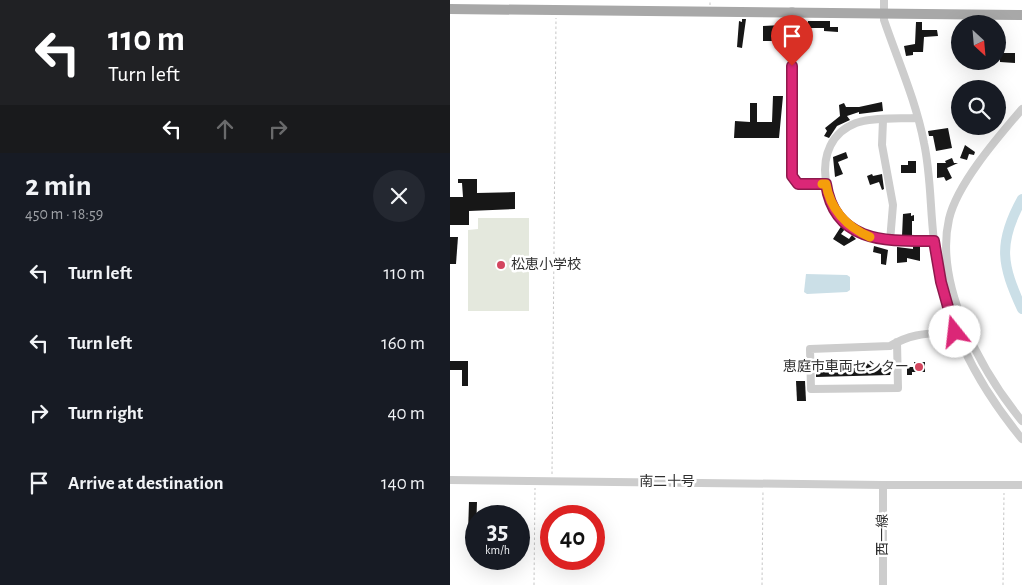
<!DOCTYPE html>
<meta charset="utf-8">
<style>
body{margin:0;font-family:"Alegreya Sans","Noto Sans JP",sans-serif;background:#242831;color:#f1f3f6;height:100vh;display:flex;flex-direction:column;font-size:19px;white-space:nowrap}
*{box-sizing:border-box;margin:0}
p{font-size:16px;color:#9ea1a6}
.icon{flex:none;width:28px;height:28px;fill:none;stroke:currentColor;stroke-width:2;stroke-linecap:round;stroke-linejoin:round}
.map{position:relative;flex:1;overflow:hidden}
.drawer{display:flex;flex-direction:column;background:#171b24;width:450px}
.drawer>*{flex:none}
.guide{background:#202124;color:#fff;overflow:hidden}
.needle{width:32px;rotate:154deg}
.tools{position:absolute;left:501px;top:15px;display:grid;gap:10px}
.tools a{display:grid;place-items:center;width:55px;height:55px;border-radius:50%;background:#171b24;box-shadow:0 5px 20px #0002;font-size:25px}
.speed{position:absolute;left:15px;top:505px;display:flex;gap:10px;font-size:25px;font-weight:700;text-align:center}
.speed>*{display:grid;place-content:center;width:65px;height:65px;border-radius:50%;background:#171b24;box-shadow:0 5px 20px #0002;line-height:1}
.speed small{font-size:12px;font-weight:400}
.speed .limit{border:8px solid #d22;background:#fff;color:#111}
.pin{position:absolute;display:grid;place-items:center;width:42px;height:42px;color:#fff;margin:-51px -21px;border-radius:50% 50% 50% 0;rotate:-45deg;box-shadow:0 0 5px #0007}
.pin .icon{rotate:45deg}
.me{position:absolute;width:55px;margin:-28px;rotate:344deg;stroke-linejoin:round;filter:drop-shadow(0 0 4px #0008)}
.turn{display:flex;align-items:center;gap:18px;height:105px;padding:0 25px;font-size:22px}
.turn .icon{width:65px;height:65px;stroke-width:2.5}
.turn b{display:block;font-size:35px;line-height:42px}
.lanes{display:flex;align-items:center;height:48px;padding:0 25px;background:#0003;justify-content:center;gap:25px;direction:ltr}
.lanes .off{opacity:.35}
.round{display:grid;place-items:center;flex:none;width:52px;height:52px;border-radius:26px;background:#242831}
.headline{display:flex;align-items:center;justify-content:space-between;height:85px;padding:0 25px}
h1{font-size:30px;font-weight:700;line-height:38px}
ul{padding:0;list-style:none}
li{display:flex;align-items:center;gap:15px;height:70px;padding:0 25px}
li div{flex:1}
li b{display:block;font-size:19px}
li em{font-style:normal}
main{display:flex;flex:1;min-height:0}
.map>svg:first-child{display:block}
.green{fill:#e4e8dd}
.water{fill:#cbdfe7}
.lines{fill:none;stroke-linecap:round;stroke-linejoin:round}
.river{stroke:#cbdfe7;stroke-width:10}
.building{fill:#171717}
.path{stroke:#c7c7c7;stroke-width:1;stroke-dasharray:2.5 2.5;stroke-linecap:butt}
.minor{stroke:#cdcdcd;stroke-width:8}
.major{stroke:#a8a8a8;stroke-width:10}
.route-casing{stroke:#8e194d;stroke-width:12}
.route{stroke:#db2777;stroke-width:9}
.slow{stroke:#f59e0b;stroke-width:9}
.poi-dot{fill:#d3465f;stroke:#fff;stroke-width:2}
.labels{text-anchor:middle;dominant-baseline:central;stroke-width:5;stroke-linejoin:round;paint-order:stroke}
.poi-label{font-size:14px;fill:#303030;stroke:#fff;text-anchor:start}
.street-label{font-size:14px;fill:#303030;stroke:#fff}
</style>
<main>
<section class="drawer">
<div class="guide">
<div class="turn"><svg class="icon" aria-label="left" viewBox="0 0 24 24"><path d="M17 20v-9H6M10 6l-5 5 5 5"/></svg><div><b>110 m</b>Turn left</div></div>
<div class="lanes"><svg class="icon" aria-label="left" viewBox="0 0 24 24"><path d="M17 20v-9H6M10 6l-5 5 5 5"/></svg><svg class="icon off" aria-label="ahead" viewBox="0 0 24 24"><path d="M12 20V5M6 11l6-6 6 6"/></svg><svg class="icon off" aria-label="right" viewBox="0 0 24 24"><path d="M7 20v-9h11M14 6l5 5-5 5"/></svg></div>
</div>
<div class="headline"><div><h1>2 min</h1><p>450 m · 18:59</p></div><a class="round"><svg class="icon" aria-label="close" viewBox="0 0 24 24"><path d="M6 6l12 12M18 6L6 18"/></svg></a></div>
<ul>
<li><svg class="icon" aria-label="left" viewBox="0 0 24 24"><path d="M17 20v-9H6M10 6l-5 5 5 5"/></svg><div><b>Turn left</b></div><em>110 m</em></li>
<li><svg class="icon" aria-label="left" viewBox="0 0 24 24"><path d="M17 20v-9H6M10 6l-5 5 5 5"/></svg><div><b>Turn left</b></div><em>160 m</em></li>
<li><svg class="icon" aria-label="right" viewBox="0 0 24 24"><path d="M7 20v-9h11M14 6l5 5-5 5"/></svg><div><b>Turn right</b></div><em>40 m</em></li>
<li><svg class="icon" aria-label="arrive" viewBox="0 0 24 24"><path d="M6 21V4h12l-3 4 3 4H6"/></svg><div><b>Arrive at destination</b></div><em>140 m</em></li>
</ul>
</section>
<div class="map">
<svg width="572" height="585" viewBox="0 0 572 585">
<rect width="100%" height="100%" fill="#fff"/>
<!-- green -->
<polygon class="green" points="28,218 79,218 79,311 18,311 18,230 28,229"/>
<!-- water -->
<polygon class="water" points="356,274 397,275 400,277 400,290 397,292 357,294 354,292"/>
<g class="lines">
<!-- river -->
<path class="river" d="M572,199C547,244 552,265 572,309"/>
</g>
<!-- building -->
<g class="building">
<polygon points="292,19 296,19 292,48 287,47 289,21 292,22"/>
<polygon points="358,21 380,21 380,27 388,27 388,32 374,31 374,28 358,28"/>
<polygon points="466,22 472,22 472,30 487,30 488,36 474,37 473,52 463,52 463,55 456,56 454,46 465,44"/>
<polygon points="332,25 332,41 313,41 313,26"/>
<polygon points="550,53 565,53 565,63 550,62"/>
<polygon points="323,96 333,96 329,138 284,138 285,121 300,122 300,103 307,103 307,122 322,122"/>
<polygon points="432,102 433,111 409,114 409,112 397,116 400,120 387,126 379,138 374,136 377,131 375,128 390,116 389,105 394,103 396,107 409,107"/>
<polygon points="498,128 502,148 486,151 483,136 479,136 478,131"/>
<polygon points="515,145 525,152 524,155 519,154 517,160 510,158"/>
<polygon points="396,152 398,158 388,162 393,174 385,177 383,157"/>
<polygon points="502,158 504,163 508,163 497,168 502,178 496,181 494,177 487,178 487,163 496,163 495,161"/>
<polygon points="458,161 466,161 466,173 451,173 451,165 458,165"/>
<polygon points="422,174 423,176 432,174 434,189 432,190 429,182 420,185 417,176"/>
<polygon points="8,179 27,179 27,193 65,192 65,209 19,211 19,225 0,225 0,197 13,197 12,183 8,183"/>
<polygon points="461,213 461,216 464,215 464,221 462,221 462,236 452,236 453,214"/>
<polygon points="392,225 395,229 391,234 399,239 402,235 406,239 394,246 383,239"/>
<polygon points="0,237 8,237 6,264 0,264"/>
<polygon points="424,246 438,250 436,265 431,264 431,254 423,252"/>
<polygon points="447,247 463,249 463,247 470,247 470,261 457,258 457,262 447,263"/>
<polygon points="0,361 18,361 18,386 12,386 12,370 0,370"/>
<polygon points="464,362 475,362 475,372 462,372 462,375 457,375 457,367 464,367"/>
<polygon points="366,363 442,363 442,368 440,375 366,377"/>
<polygon points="346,381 355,381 356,401 347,401"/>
<polygon points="19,502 27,502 26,532 18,532"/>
</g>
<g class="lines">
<!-- path -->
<g class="path">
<polyline points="260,5 260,0"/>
<polyline points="102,474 106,18"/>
<polyline points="84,585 85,488"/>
<polyline points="312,585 313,491"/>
<polyline points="553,585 554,493"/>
</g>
<!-- minor -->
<g class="minor">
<path d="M434,0V20C448,61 466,101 474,143C481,175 480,209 484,241C493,319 523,379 572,439"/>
<polyline points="342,11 342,176 348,184 376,184"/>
<path d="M572,109C548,137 507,184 499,219C484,285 531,371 572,421"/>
<path d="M467,118C448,119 425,117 406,123C356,142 373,215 412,234C434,245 460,241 484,241"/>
<polyline points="433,120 432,145 443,205 440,241"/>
<path d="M447,342L448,388L361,389L360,349L440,346C464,332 479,334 505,332"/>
<polyline points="0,480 433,485 572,485"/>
<polyline points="433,585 433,485"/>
</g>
<!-- major -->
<polyline class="major" points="0,9 572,15"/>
</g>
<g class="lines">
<!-- route casing -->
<g class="route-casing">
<path id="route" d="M342,66V176L348,184H376C385,244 438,241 484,241L491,282L505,332"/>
</g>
<!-- route -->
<use href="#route" class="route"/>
<!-- slow -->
<path class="slow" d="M372,184H376C380,209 397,227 420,237"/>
</g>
<!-- markers -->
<g class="poi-dot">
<circle cx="51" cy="265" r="5"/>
<circle cx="469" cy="367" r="5"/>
</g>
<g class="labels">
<!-- poi labels -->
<g class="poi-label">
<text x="61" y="265">松恵小学校</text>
<text x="459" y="367" text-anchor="end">恵庭市車両センター</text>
</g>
<!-- street labels -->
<g class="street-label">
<text x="217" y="482">南二十号</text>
<text transform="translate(433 535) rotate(-90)">西一線</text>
</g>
</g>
</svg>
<div class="tools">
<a><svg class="needle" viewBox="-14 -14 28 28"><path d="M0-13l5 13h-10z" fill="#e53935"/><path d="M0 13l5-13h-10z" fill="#9ea1a6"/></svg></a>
<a><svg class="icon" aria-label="search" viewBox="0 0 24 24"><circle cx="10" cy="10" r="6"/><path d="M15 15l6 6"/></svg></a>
</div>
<div class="speed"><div>35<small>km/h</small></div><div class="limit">40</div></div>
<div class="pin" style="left:342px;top:66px;background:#d93025"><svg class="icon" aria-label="arrive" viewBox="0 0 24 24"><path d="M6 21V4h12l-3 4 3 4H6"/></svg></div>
<svg class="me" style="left:505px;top:332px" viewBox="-20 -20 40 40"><circle r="19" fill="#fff"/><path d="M0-13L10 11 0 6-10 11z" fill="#db2777"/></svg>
</div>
</main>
